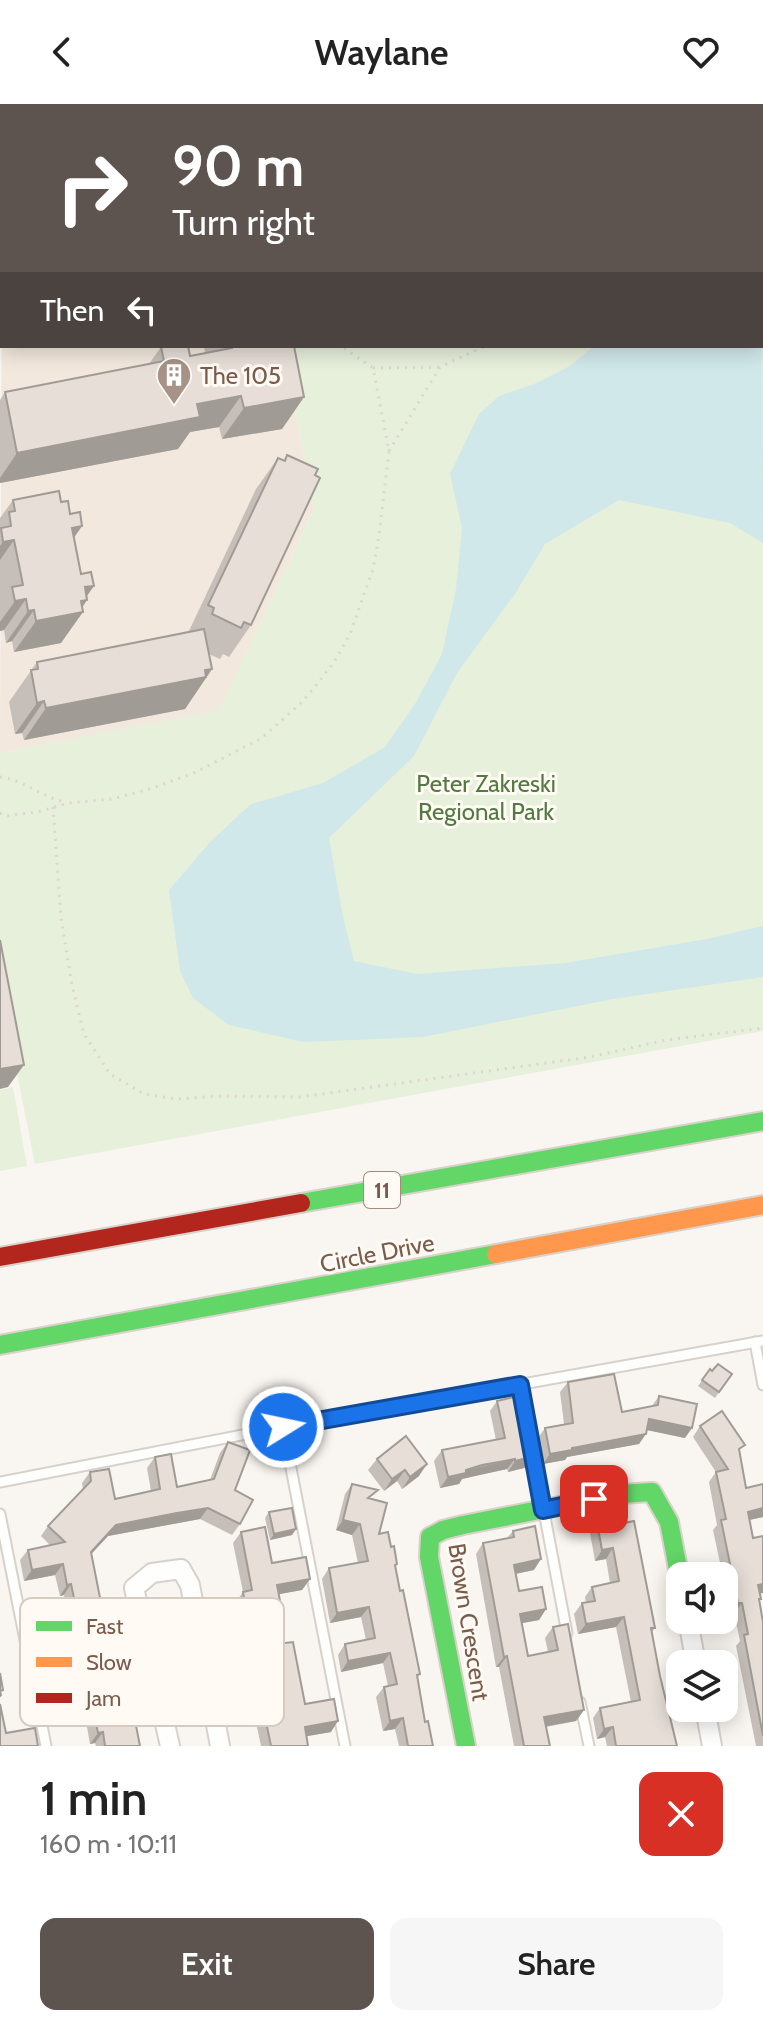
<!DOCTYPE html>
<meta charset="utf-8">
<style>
body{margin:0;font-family:Cabin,sans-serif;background:#f6f6f6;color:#222;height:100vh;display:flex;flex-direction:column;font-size:30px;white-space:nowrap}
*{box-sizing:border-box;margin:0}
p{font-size:26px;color:#767676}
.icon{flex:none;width:44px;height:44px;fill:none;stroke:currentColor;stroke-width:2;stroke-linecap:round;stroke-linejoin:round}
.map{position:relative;height:1642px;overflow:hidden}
.details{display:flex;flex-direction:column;background:#fff;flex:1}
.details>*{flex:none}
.guide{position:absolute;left:0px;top:0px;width:764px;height:244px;box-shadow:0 4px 20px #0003;background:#5d544f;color:#fff;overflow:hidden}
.tools{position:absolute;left:666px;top:1458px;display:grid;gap:16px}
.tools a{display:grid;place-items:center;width:72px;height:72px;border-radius:16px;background:#fff;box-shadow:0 4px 20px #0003;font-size:40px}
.pin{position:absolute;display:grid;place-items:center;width:68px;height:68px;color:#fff;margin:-34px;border-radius:16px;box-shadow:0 4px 12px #0006}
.me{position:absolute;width:88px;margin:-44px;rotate:80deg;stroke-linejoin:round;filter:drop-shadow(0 0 6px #0008)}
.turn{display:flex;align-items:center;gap:28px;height:168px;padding:0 40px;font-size:36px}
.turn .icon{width:104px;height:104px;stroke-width:2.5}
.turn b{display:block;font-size:56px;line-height:68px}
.then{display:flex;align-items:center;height:76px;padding:0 40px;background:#0003;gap:16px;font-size:30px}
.round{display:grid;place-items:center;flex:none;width:84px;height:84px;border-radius:16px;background:#f6f6f6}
.head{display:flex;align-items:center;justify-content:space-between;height:136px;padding:0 40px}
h1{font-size:48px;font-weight:600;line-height:60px}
.primary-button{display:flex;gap:16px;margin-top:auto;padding:16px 40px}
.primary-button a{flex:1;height:92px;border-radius:16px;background:#5d544f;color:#fff;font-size:32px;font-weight:600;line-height:92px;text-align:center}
.primary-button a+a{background:#f6f6f6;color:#222}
header{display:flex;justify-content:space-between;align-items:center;height:104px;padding:0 40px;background:#fff;font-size:36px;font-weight:600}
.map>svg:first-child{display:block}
.residential{fill:#f2e8de}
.green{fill:#e7f0db}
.water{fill:#d0e8ea}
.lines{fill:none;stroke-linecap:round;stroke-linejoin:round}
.lane-casing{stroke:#d7d1cb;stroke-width:13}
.street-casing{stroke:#d7d1cb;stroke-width:22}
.fast-casing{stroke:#d9d2cb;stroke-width:22}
.slow-casing{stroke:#d9d2cb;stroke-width:22}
.jam-casing{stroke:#d9d2cb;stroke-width:22}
.path{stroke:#dcd5d0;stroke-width:3;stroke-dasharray:2 6;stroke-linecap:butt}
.lane{stroke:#fefefd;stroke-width:9}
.street{stroke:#fefefd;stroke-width:18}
.fast{stroke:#63d668;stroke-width:18}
.slow{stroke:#ff974d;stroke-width:18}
.jam{stroke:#b3261e;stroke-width:18}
.wall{fill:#c6bfb9}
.shaded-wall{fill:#a19b96}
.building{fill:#e6ded7;stroke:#a19b96;stroke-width:2}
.route-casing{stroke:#114b97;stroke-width:20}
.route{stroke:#1a73e8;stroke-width:14}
.labels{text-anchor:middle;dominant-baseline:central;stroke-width:6;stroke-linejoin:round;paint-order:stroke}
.shield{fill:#fffaf3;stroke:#a28b7f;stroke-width:2}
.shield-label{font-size:22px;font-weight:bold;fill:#7a5c4d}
.poi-label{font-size:24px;fill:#7a5c4d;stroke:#fffaf3;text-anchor:start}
.park-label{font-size:24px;fill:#537a41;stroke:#fffaf3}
.street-label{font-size:24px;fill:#7a5c4d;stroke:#fffaf3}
.key{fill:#fffaf3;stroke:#d7cbc1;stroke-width:2}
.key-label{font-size:22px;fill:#7a5c4d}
</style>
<header><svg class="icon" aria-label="back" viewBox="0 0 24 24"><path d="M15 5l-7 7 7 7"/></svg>Waylane<svg class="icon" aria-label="heart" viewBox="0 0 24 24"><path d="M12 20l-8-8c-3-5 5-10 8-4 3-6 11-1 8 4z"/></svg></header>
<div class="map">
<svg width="763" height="1642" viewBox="0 0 763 1642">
<rect width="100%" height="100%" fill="#f9f5f0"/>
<!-- residential -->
<polygon class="residential" points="2,120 2,242 282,242 314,405 219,607 0,649"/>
<!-- green -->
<g class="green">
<polygon points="65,0 763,0 763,927 35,1060 0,885 0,649 219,606 314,405 282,242 762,242 762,2 64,2"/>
<polygon points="13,983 27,1062 0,1067 0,986"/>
</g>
<!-- water -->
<polygon class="water" points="762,60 763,439 730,419 619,396 545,440 515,490 457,569 414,652 329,734 343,813 354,857 417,870 565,859 707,835 763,822 763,873 613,895 423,933 304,938 229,921 193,894 180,867 169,786 211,737 251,700 323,679 385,643 415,600 442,550 456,485 462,424 450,370 479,310 499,292 534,280 570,262 594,242 762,242"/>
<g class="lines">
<!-- lane casing -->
<g class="lane-casing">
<g id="lane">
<polyline points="755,1238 763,1281"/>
<polyline points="520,1281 567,1529"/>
<polyline points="283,1323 345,1642"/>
<polyline points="0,1378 283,1323 763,1237"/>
<polyline points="0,1410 46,1642"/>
<polyline points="580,1598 589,1642"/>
</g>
</g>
<!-- street casing -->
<g class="street-casing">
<g id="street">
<polyline points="688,1516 696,1560"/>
<polyline points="705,1604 712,1642"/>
<polyline points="170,1642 134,1484 152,1469 181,1465 190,1481 220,1642"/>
</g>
</g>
<!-- fast casing -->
<g class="fast-casing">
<g id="fast">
<polyline points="43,2 44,0"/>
<polyline points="0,83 2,80"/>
<polyline points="301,1099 763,1017"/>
<polyline points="0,1241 496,1150"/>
<polyline points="466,1642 429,1453 430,1433 443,1426 463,1421 620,1390 652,1388 669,1418 680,1475"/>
</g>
</g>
<!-- slow casing -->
<g class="slow-casing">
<polyline id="slow" points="496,1150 763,1101"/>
</g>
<!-- jam casing -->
<g class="jam-casing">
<polyline id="jam" points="0,1153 301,1099"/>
</g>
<!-- path -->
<g class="path">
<polyline points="246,0 247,2"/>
<polyline points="660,2 661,0"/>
<polyline points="373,264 440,263"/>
<polyline points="389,347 440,263 485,242"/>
<path d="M0,673C24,676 41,693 65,698"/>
<polyline points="53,703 61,814 72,881 84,930 110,970 144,990 176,995 221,992 300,993 590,953 666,936 763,924"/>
<polyline points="0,709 5,712 38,708 68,699 112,695 153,684 196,668 262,634 302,598 318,579 334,558 350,530 373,465 379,432 389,347 373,264 341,242"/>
</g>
<!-- lane -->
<use href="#lane" class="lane"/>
<!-- street -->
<use href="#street" class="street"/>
<!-- fast -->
<use href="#fast" class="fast"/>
<!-- slow -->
<use href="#slow" class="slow"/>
<!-- jam -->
<use href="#jam" class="jam"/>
</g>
<!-- wall -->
<g class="wall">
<polygon points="204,242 294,242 304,293 282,325 222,335 219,323 190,328 178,345 0,379 0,296 5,288 149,260 161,243 190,252 205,249"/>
<polygon points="287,351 251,521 229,553 223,550 220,555 209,550 212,565 185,605 24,636 22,629 15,630 9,598 37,558 188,529 256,385 278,354 284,356"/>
<polygon points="13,396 61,398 70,410 82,422 74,434 81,470 94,482 86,492 87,496 61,539 14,548 12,537 6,539 4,526 0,527 0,414"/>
<polygon points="710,1265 712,1267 732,1270 715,1294 698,1282"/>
<polygon points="568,1278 622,1308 652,1302 659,1292 685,1334 647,1326 639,1340 567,1353 565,1356 543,1360 538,1334 545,1324 564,1320 560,1288"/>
<polygon points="497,1297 528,1363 508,1368 507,1365 474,1372 462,1375 459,1380 440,1384 434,1357 442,1346 496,1336 490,1307"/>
<polygon points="700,1322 739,1348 746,1384 763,1413 749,1416 763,1489 760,1489 759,1498 763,1518 763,1642 756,1642 736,1542 740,1537 734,1509 731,1510 713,1426 717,1421 709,1378 716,1368 693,1333"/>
<polygon points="228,1338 240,1420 232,1431 200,1415 108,1432 91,1450 102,1504 117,1545 140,1642 96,1642 95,1639 90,1640 83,1600 49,1607 45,1585 52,1574 85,1567 80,1542 68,1544 65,1529 70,1522 64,1491 60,1492 55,1471 24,1477 20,1456 28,1446 50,1441 41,1432 48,1422 83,1385 82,1379 90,1368 115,1395 151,1387 147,1364 155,1353 177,1383 210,1376 220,1349"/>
<polygon points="377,1355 419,1372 402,1385 397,1377 384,1387 368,1366"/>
<polygon points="352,1380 372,1395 379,1430 395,1464 420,1570 417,1574 425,1618 433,1642 399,1642 395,1625 383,1627 376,1593 384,1583 388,1582 383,1559 341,1568 338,1551 345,1540 366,1536 361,1513 330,1519 322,1475 329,1464 358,1459 352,1431 336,1426 345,1390"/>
<polygon points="269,1408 296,1425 292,1431 270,1436 265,1414"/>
<polygon points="597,1419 619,1420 655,1524 652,1528 660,1572 677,1642 607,1642 605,1633 597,1635 593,1614 600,1604 631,1598 616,1523 578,1530 574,1510 582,1499 586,1498 585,1493 592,1483 610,1479 606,1455 595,1457 590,1429"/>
<polygon points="513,1427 534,1466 515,1470 519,1487 546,1505 539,1516 522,1519 528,1552 548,1548 545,1534 553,1523 584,1606 576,1617 546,1623 550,1642 514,1642 499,1563 496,1563 476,1450 483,1439 507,1434"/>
<polygon points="241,1428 272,1459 310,1475 302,1486 279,1490 273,1513 272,1513 277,1540 305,1600 331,1628 306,1632 308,1642 261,1642 254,1609 257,1606 248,1555 243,1556 240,1539 242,1536 235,1499 243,1488 233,1439"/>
</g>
<!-- shaded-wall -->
<g class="shaded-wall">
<polygon points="241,292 219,323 190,328 178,345 0,379 0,374 17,349 197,300"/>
<polygon points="304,293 282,325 222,335 244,304"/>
<polygon points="82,422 60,453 72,424"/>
<polygon points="14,436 0,456 0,442 3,438"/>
<polygon points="94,482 84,496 87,496 78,509 83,508 61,539 14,548 36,517 85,483"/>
<polygon points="26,495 4,526 0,527 0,518 15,497"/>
<polygon points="34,506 12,537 6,539 28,507"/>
<polygon points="212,565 185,605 24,636 46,604"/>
<polygon points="44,597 22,629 15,630 37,599"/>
<polygon points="24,961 8,983 0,985 0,965"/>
<polygon points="649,1315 692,1324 685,1334 642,1325"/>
<polygon points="646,1330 639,1340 567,1353 565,1356 543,1360 550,1350 572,1344"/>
<polygon points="535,1352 528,1363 508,1368 515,1357"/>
<polygon points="515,1355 507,1365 462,1375 459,1380 440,1384 448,1373 466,1366"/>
<polygon points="427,1360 419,1372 402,1385 410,1373"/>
<polygon points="405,1366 397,1377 384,1387 392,1375"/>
<polygon points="208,1404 200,1415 108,1432 83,1459 91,1448 116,1421"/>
<polygon points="763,1404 763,1413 740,1418 748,1408"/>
<polygon points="343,1416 360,1420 352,1431 336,1426"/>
<polygon points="296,1425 292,1431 270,1436 274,1430"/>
<polygon points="613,1444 606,1455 595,1457 602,1446"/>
<polygon points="541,1455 534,1466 506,1472 514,1461"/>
<polygon points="63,1460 55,1471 24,1477 32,1466"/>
<polygon points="310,1475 302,1486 269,1492 277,1481"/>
<polygon points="71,1480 64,1491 60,1492 67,1481"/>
<polygon points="763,1480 763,1489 751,1491 758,1481"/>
<polygon points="738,1499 742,1499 734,1509 731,1510"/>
<polygon points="281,1502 273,1513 262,1515 270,1504"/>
<polygon points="369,1503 361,1513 330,1519 337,1509"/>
<polygon points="546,1505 539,1516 512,1521 520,1510"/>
<polygon points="624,1513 616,1523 578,1530 586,1520"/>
<polygon points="88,1531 80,1542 68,1544 76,1533"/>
<polygon points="256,1544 248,1555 243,1556 251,1545"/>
<polygon points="390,1549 383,1559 341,1568 348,1557"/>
<polygon points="507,1552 499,1563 496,1563 504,1553"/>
<polygon points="90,1589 83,1600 49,1607 57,1596"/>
<polygon points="584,1606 576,1617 536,1624 544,1613"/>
<polygon points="403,1614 395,1625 383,1627 390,1617"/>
<polygon points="338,1617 331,1628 297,1634 305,1623"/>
<polygon points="613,1623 605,1633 597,1635 604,1625"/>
<polygon points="103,1628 95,1639 90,1640 98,1629"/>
</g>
<!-- building -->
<g class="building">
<polygon points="2,170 2,241 0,242 0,173"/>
<polygon points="168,242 188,242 190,252 232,244 232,242 294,242 304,293 244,304 241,292 197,300 200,313 17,349 5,288 164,257 161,243"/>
<polygon points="287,351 318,365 315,371 320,374 251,521 244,518 241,524 212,510 214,504 208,501 278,354 285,357"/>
<polygon points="59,387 61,398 68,397 70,410 80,408 82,422 72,424 81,470 91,468 94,482 85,483 87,496 81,497 83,508 36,517 34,506 28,507 26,495 15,497 12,483 23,481 14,436 3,438 1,424 11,422 9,408 15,407 13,396"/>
<polygon points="204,525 212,565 205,566 206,573 46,604 44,597 37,599 31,566 38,565 37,558"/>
<polygon points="0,836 24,961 0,965"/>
<polygon points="718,1260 732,1270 719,1288 702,1276 710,1265 712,1267"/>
<polygon points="614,1270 622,1308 658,1301 659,1292 697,1300 692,1324 649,1315 646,1330 572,1344 572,1346 550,1350 545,1324 573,1319 568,1278"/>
<polygon points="518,1292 525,1327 530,1326 535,1352 515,1357 515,1355 482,1361 466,1366 466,1369 448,1373 442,1346 505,1334 497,1297"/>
<polygon points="722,1307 745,1341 739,1345 746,1384 763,1380 763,1404 748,1408 753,1434 763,1432 763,1480 758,1481 761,1495 759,1495 763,1518 763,1632 744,1531 748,1530 742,1499 738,1499 721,1416 726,1415 716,1368 728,1365 700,1322"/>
<polygon points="406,1332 427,1360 410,1373 405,1366 392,1375 377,1355"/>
<polygon points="228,1338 250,1346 235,1386 253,1396 240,1420 208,1404 177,1409 116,1421 91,1448 102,1504 109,1503 117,1545 121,1545 140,1642 105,1642 103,1628 98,1629 90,1589 57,1596 52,1574 94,1566 88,1531 76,1533 73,1518 79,1517 71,1480 67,1481 63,1460 32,1466 28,1446 65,1438 48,1422 91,1377 90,1368 109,1365 115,1395 160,1385 155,1353 171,1350 177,1383 214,1375"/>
<polygon points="352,1380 378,1386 368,1394 387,1399 379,1430 388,1428 391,1443 394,1442 397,1460 395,1461 400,1487 403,1486 420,1570 417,1571 425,1618 428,1617 433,1642 408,1642 403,1614 390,1617 384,1583 397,1580 390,1549 348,1557 345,1540 375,1534 369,1503 337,1509 329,1464 368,1457 360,1420 343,1416"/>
<polygon points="292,1404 296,1425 274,1430 269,1408"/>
<polygon points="618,1415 619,1420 634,1417 655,1524 651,1524 660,1572 677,1642 616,1642 613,1623 604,1625 600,1604 640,1596 624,1513 586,1520 582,1499 595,1497 592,1483 619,1477 613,1444 602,1446 597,1419"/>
<polygon points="535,1422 541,1455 514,1461 519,1487 542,1483 546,1505 520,1510 528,1552 558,1546 553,1523 568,1520 584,1606 544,1613 550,1642 524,1642 507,1552 504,1553 483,1439 514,1433 513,1427"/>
<polygon points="265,1423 272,1459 306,1453 310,1475 277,1481 281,1502 270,1504 277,1540 293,1538 305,1600 334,1595 338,1617 305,1623 308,1642 271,1642 262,1598 265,1598 256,1544 251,1545 248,1528 250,1528 243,1488 252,1486 241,1428"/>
<polygon points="0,1569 3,1586 0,1587 1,1591 0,1592"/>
<polygon points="0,1600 6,1629 35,1624 38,1642 0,1642"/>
</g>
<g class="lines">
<!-- route casing -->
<g class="route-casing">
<polyline id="route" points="283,1323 520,1281 543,1406 594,1395"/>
</g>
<!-- route -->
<use href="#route" class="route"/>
</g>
<!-- icons -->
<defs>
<g id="building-pin" transform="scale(1.8)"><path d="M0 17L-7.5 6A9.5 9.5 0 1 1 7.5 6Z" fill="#a69286" stroke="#fffaf3"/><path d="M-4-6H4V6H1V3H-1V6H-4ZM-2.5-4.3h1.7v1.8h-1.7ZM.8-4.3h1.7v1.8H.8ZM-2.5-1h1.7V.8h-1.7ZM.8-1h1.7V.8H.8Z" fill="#fff"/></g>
</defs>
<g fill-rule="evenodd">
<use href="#building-pin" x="174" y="271"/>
</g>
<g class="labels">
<!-- shield labels -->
<rect class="shield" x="364" y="1068" width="36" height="36" rx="6"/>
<g class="shield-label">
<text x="382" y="1086">11</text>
</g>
<!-- poi labels -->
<g class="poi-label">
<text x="200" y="271">The 105</text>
</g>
<!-- park labels -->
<g class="park-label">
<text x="486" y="679">Peter Zakreski<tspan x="486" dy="28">Regional Park</tspan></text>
</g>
<!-- street labels -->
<g class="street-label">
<text transform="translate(377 1149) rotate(-11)">Circle Drive</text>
<text transform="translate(469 1518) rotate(81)">Brown Crescent</text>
</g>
</g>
<!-- legend -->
<rect x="20" y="1494" width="264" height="128" rx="12" class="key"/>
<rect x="36" y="1517" width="36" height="10" fill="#63d668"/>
<rect x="36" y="1553" width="36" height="10" fill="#ff974d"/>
<rect x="36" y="1589" width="36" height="10" fill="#b3261e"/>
<g class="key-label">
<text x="86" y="1530">Fast</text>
<text x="86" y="1566">Slow</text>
<text x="86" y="1602">Jam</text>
</g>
</svg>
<div class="tools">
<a><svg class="icon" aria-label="sound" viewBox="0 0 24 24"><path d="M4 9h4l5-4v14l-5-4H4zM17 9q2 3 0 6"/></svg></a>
<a><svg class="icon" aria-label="layers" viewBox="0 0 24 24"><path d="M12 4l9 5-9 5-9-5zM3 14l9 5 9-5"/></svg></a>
</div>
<div class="pin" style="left:594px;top:1395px;background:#d93025"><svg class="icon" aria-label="arrive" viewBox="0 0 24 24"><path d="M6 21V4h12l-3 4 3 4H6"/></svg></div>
<svg class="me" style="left:283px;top:1323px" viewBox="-20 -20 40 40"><circle r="17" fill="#1a73e8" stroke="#fff" stroke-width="3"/><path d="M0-11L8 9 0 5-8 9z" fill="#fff"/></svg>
<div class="guide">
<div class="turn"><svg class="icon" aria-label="right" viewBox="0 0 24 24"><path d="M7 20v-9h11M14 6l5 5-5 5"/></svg><div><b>90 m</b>Turn right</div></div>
<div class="then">Then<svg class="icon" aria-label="left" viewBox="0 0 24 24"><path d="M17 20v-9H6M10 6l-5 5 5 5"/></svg></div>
</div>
</div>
<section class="details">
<div class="head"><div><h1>1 min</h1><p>160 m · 10:11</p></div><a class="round" style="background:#d93025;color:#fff"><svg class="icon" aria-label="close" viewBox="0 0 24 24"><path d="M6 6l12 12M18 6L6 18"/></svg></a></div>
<div class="primary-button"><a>Exit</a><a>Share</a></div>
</section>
